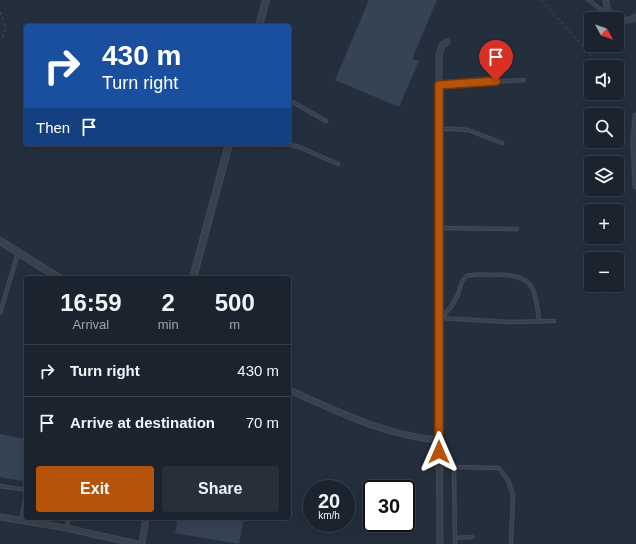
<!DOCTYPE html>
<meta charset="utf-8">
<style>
body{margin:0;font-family:Arial,sans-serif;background:#282f3a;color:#f1f3f6;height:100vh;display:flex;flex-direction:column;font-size:15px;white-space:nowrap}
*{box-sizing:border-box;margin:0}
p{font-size:13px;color:#a0a4aa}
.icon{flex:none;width:22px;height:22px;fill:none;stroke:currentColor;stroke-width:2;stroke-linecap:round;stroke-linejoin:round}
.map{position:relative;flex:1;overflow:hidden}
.sheet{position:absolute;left:24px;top:276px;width:267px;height:244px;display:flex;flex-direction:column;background:#1b232e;border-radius:4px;box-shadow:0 4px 16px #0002,0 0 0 1px #39404a}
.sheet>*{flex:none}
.guide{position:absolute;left:24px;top:24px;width:267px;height:122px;border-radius:4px;box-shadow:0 4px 16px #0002,0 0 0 1px #39404a;background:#1a4fa0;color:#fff;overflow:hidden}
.needle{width:26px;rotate:130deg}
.buttons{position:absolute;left:584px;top:12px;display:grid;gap:8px}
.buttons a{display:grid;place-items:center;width:40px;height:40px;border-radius:4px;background:#1b232e;box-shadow:0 4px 16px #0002,0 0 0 1px #39404a;font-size:20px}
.speed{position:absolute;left:303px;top:480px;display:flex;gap:8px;font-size:20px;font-weight:700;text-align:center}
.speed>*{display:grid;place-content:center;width:52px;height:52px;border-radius:50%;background:#1b232e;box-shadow:0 4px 16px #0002,0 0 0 1px #39404a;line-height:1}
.speed small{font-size:10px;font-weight:400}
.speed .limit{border:2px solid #111;border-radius:6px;background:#fff;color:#111}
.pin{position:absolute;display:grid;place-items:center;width:34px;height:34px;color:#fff;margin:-41px -17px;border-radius:50% 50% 50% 0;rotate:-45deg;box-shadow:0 0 4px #0007}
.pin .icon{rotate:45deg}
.me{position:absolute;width:44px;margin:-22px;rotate:0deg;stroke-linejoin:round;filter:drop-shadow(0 0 3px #0008)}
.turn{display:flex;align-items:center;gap:14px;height:84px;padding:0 12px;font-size:18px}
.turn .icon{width:52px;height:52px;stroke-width:2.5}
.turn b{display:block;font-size:28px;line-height:34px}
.then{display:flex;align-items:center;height:38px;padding:0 12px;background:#0003;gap:8px;font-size:15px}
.eta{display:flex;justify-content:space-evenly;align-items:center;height:68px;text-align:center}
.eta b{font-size:24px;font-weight:800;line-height:28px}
.button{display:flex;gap:8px;margin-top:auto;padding:8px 12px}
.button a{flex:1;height:46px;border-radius:4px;background:#b45309;color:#fff;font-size:16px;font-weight:800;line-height:46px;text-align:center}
.button a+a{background:#282f3a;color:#f1f3f6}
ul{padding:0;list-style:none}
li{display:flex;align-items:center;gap:12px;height:52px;padding:0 12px;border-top:1px solid #39404a}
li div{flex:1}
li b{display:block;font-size:15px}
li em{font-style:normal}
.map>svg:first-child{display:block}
.building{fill:#364354}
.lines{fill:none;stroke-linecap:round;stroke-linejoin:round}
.service-casing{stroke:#414a57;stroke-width:4.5}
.minor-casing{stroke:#414a57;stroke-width:7}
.tertiary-casing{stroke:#414a57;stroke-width:8}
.path{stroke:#3f5557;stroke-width:1;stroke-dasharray:3 3;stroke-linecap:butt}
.service{stroke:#38414e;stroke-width:2.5}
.minor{stroke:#38414e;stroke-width:5}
.tertiary{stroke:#38414e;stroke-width:6}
.route-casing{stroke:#753606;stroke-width:10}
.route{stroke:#b45309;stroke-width:7}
</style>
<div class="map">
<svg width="636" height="544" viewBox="0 0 636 544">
<rect width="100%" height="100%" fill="#242f3e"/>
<!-- building -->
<g class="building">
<polygon points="369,0 437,0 412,59 419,61 399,107 335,80"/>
<polygon points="0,434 26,439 26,482 0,477"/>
<polygon points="178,518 244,518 239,544 175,533"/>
</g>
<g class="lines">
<!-- service casing -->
<g class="service-casing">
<g id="service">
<polyline points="589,0 600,9 610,14"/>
<polyline points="439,85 524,80"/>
<polyline points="289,100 326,121"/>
<polyline points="439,129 456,129 468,130 502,143"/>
<polyline points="286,144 299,147 338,164"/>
<polyline points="438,228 517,229"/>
<polyline points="0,313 18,253"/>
<path d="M440,317C448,313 454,303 458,294C461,287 460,281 467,276C475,273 486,275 495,275C534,273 535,288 539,321"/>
<polyline points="440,318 509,322 554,321"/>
<polyline points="439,464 454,467 455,544"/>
<polyline points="454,467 499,468 508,480 513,495 511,544"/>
<polyline points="0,486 26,490"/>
<polyline points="21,520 26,495"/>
<polyline points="66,528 69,518"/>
<polyline points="455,538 472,537"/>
</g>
</g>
<!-- minor casing -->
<g class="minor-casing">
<g id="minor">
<path d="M606,0C606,16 623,26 636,17"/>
<polyline points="636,116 634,142 636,186"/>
<path d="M289,390C336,411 387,436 439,440"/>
<polyline points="0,517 66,528 137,544"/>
<polyline points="142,544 146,518"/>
<polyline points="440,544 438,228 439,56 442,45 447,42"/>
</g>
</g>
<!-- tertiary casing -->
<g class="tertiary-casing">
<g id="tertiary">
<polyline points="259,26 266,0"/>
<polyline points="0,241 59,278"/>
<polyline points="193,278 229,144"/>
</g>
</g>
<!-- path -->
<g class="path">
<polyline points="541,0 586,49 600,67"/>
<path d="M0,12C4,21 9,32 0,40"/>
</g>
<!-- service -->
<use href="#service" class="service"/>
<!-- minor -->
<use href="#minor" class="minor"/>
<!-- tertiary -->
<use href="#tertiary" class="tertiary"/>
</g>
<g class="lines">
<!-- route casing -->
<g class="route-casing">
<polyline id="route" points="439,452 439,85 496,81"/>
</g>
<!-- route -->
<use href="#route" class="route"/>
</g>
</svg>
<div class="buttons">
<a><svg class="needle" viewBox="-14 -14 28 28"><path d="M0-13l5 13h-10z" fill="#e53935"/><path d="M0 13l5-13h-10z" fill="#a0a4aa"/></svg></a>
<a><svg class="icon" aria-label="sound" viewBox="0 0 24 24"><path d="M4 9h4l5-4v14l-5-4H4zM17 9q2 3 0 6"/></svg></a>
<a><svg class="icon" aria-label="search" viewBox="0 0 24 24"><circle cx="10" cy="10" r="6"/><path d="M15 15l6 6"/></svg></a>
<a><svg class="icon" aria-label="layers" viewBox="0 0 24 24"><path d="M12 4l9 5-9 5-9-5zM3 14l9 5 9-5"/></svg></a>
<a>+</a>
<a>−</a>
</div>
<div class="speed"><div>20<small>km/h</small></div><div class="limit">30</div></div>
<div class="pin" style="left:496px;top:81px;background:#d93025"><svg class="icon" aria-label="arrive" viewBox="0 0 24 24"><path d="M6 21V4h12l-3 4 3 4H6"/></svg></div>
<svg class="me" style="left:439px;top:452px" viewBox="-20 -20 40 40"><path d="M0-17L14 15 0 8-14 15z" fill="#b45309" stroke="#fff" stroke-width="4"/></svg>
<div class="guide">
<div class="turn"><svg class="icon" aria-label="right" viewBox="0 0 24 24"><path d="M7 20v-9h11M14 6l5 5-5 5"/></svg><div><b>430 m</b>Turn right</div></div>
<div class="then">Then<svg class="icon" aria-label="arrive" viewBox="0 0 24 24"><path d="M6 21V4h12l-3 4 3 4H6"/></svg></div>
</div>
<section class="sheet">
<div class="eta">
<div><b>16:59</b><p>Arrival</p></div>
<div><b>2</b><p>min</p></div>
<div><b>500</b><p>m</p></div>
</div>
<ul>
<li><svg class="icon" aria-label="right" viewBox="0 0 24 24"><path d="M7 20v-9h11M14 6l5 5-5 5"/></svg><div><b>Turn right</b></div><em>430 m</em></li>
<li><svg class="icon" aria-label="arrive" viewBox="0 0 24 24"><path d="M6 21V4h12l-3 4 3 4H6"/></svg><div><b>Arrive at destination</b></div><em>70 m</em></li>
</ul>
<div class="button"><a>Exit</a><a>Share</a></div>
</section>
</div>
